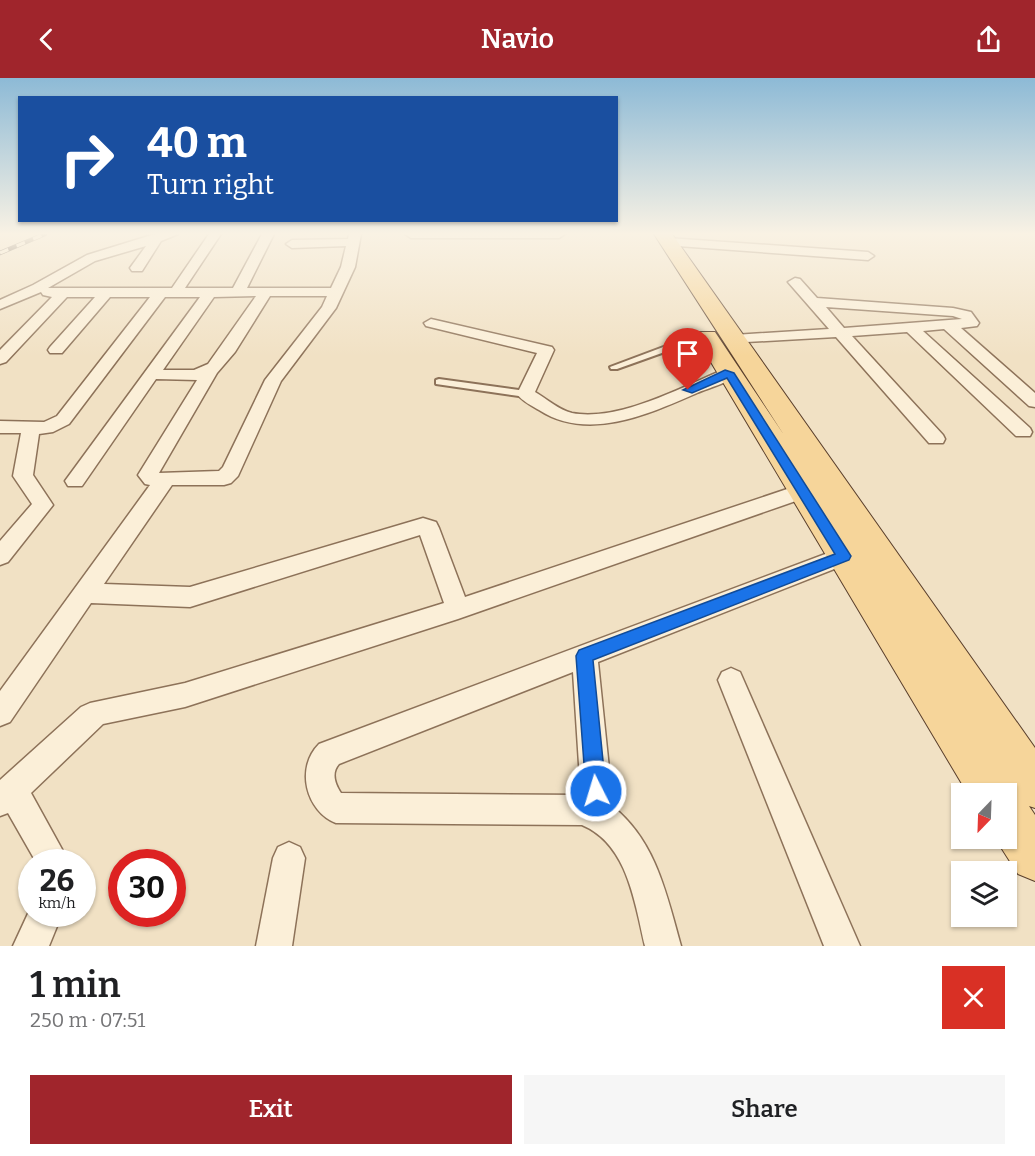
<!DOCTYPE html>
<meta charset="utf-8">
<style>
body{margin:0;font-family:Bitter,serif;background:#f6f6f6;color:#202124;height:100vh;display:flex;flex-direction:column;font-size:22px;white-space:nowrap}
*{box-sizing:border-box;margin:0}
p{font-size:20px;color:#757577}
.icon{flex:none;width:33px;height:33px;fill:none;stroke:currentColor;stroke-width:2;stroke-linecap:round;stroke-linejoin:round}
.map{position:relative;height:868px;overflow:hidden}
.sheet{display:flex;flex-direction:column;background:#fff;flex:1}
.sheet>*{flex:none}
.guide{position:absolute;left:18px;top:18px;width:600px;height:126px;border-radius:0px;box-shadow:0 2px 4px #0004;background:#1a4fa0;color:#fff;overflow:hidden}
.needle{width:39px;rotate:203deg}
.tools{position:absolute;left:951px;top:705px;display:grid;gap:12px}
.tools a{display:grid;place-items:center;width:66px;height:66px;border-radius:0px;background:#fff;box-shadow:0 2px 4px #0004;font-size:30px}
.speed{position:absolute;left:18px;top:771px;display:flex;gap:12px;font-size:30px;font-weight:700;text-align:center}
.speed>*{display:grid;place-content:center;width:78px;height:78px;border-radius:50%;background:#fff;box-shadow:0 2px 4px #0004;line-height:1}
.speed small{font-size:15px;font-weight:400}
.speed .limit{border:9px solid #d22;background:#fff;color:#111}
.pin{position:absolute;display:grid;place-items:center;width:51px;height:51px;color:#fff;margin:-62px -26px;border-radius:50% 50% 50% 0;rotate:-45deg;box-shadow:0 0 6px #0007}
.pin .icon{rotate:45deg}
.me{position:absolute;width:66px;margin:-33px;rotate:355deg;stroke-linejoin:round;filter:drop-shadow(0 0 4px #0008)}
.turn{display:flex;align-items:center;gap:21px;height:126px;padding:0 30px;font-size:27px}
.turn .icon{width:78px;height:78px;stroke-width:2.5}
.turn b{display:block;font-size:42px;line-height:51px}
.round{display:grid;place-items:center;flex:none;width:63px;height:63px;border-radius:0px;background:#f6f6f6}
.summary{display:flex;align-items:center;justify-content:space-between;height:102px;padding:0 30px}
h1{font-size:36px;font-weight:600;line-height:45px}
.primary-button{display:flex;gap:12px;margin-top:auto;padding:12px 30px}
.primary-button a{flex:1;height:69px;border-radius:0px;background:#a0252c;color:#fff;font-size:24px;font-weight:600;line-height:69px;text-align:center}
.primary-button a+a{background:#f6f6f6;color:#202124}
header{display:flex;justify-content:space-between;align-items:center;height:78px;padding:0 30px;background:#a0252c;color:#fff;font-size:27px;font-weight:600}
.map>svg:first-child{display:block}
.lines{fill:none;stroke-linecap:round;stroke-linejoin:round}
.lane-casing{stroke:#8d7259;stroke-width:4}
.street-casing{stroke:#8d7259;stroke-width:3}
.primary-casing{stroke:#5b402d;stroke-width:2}
.lane{fill:#fbefd8;fill-rule:evenodd}
.street{fill:#fbefd8;fill-rule:evenodd}
.primary{fill:#f6d59a;fill-rule:evenodd}
.rail-casing{stroke:#3c2b1e;stroke-width:4.5}
.rail{stroke:#f8ecd4;stroke-width:3;stroke-dasharray:9;stroke-linecap:butt}
.route{fill:#1a73e8;stroke:#114b97;stroke-width:1.5}
</style>
<header><svg class="icon" aria-label="back" viewBox="0 0 24 24"><path d="M15 5l-7 7 7 7"/></svg>Navio<svg class="icon" aria-label="share" viewBox="0 0 24 24"><path d="M12 15V3M7 8l5-5 5 5M5 13v7h14v-7"/></svg></header>
<div class="map">
<svg width="1035" height="868" viewBox="0 0 1035 868">
<rect width="100%" height="100%" fill="#f1e1c4"/>
<g class="lines">
<!-- lane casing -->
<g class="lane-casing">
<g id="lane">
<polygon points="708,258 711,258 711,262 687,266 617,291 611,291 610,289 682,262"/>
<polygon points="439,301 526,313 530,316 526,319 436,306 436,302"/>
</g>
</g>
<!-- street casing -->
<g class="street-casing">
<g id="street">
<path d="M155,156H178L161,163L142,193H132L130,190L146,168L95,183L48,210H172L209,156H221L185,210H233L262,156H274L247,210H331L341,189L346,168L292,170L286,166L292,162L348,161L349,156H361L355,189L336,230L281,303L238,398L231,405L224,407H172L104,506L190,509L423,440L436,444L439,450L465,519L796,408H810L813,413L810,418L458,541L185,629L103,646L31,715L69,784H36L8,735L0,738V702L81,629L90,625L185,605L444,525L420,457L190,529L91,525L10,644L0,648V613L150,407L145,406L138,397L197,302L156,301L82,408H68L65,403L200,219H165L69,346L53,354L39,356L33,397L53,427L8,484L0,487V463L32,426L13,398L21,355H0V343L44,344L57,338L150,219H110L62,275H50L48,272L50,269L95,219H67L6,284L0,286V272L52,219L43,217L41,214L0,231V222L33,207L87,177ZM256,218L208,286L194,292H163L214,219ZM270,218H327L322,229L265,302L223,389L219,393L159,395L217,295L235,274Z"/>
<polygon points="405,156 565,156 559,160 411,160"/>
<polygon points="668,160 868,174 874,178 868,182 664,167 664,161"/>
<path d="M795,200L800,201L817,220L953,230L971,234L979,245L977,248L961,250L1035,315V329L1029,328L944,251L923,253L1030,350L1032,354L1030,358H1016L907,254L852,258L943,357L945,361L943,365H929L836,259L729,265L726,262L729,259L734,257L829,251L788,204ZM826,229L953,238L962,241L844,250Z"/>
<path d="M431,241L552,269L554,272L535,314C547,321 559,332 572,335C618,344 682,309 723,292H735L737,295C730,305 708,310 697,315C649,336 588,364 539,332C532,328 522,323 517,316L537,275L426,248L424,245Z"/>
<path d="M844,469L852,472L855,478L852,484L598,584L613,729C656,763 667,818 681,868H645C635,826 628,766 582,747L336,745C306,733 295,690 319,666ZM573,594L581,717L341,715C335,706 331,695 339,686Z"/>
<polygon points="731,590 740,594 860,868 824,868 718,602 722,594"/>
<polygon points="289,764 300,769 305,780 292,868 256,868 273,780 278,769"/>
<polygon points="32,827 32,836 62,836 49,868 13,868"/>
</g>
</g>
<!-- primary casing -->
<g class="primary-casing">
<polygon id="primary" points="654,156 672,156 1035,670 1035,730 1029,728 1035,737 1035,803 1018,796 995,760 1006,760 1006,716 968,716 696,259 699,254 715,254 784,357"/>
</g>
<!-- lane -->
<use href="#lane" class="lane"/>
<!-- street -->
<use href="#street" class="street"/>
<!-- primary -->
<use href="#primary" class="primary"/>
<!-- rail casing -->
<g class="rail-casing">
<polyline id="rail" points="0,175 45,156"/>
</g>
<!-- rail -->
<use href="#rail" class="rail"/>
</g>
<!-- sky -->
<linearGradient id="sky" x2="0" y2="1"><stop stop-color="#8dbad6"/><stop offset="0.56" stop-color="#f9f2e4"/><stop offset="1" stop-color="#f9f2e4" stop-opacity="0"/></linearGradient>
<rect width="1035" height="278" fill="url(#sky)"/>
<!-- route -->
<polygon class="route" points="725,292 734,295 851,478 849,482 593,582 606,713 603,720 596,723 589,720 586,713 576,578 579,572 835,476 727,300 692,315 683,312"/>
</svg>
<div class="tools">
<a><svg class="needle" viewBox="-14 -14 28 28"><path d="M0-13l5 13h-10z" fill="#e53935"/><path d="M0 13l5-13h-10z" fill="#757577"/></svg></a>
<a><svg class="icon" aria-label="layers" viewBox="0 0 24 24"><path d="M12 4l9 5-9 5-9-5zM3 14l9 5 9-5"/></svg></a>
</div>
<div class="speed"><div>26<small>km/h</small></div><div class="limit">30</div></div>
<div class="pin" style="left:688px;top:312px;background:#d93025"><svg class="icon" aria-label="arrive" viewBox="0 0 24 24"><path d="M6 21V4h12l-3 4 3 4H6"/></svg></div>
<svg class="me" style="left:596px;top:713px" viewBox="-20 -20 40 40"><circle r="17" fill="#1a73e8" stroke="#fff" stroke-width="3"/><path d="M0-11L8 9 0 5-8 9z" fill="#fff"/></svg>
<div class="guide">
<div class="turn"><svg class="icon" aria-label="right" viewBox="0 0 24 24"><path d="M7 20v-9h11M14 6l5 5-5 5"/></svg><div><b>40 m</b>Turn right</div></div>
</div>
</div>
<section class="sheet">
<div class="summary"><div><h1>1 min</h1><p>250 m · 07:51</p></div><a class="round" style="background:#d93025;color:#fff"><svg class="icon" aria-label="close" viewBox="0 0 24 24"><path d="M6 6l12 12M18 6L6 18"/></svg></a></div>
<div class="primary-button"><a>Exit</a><a>Share</a></div>
</section>
